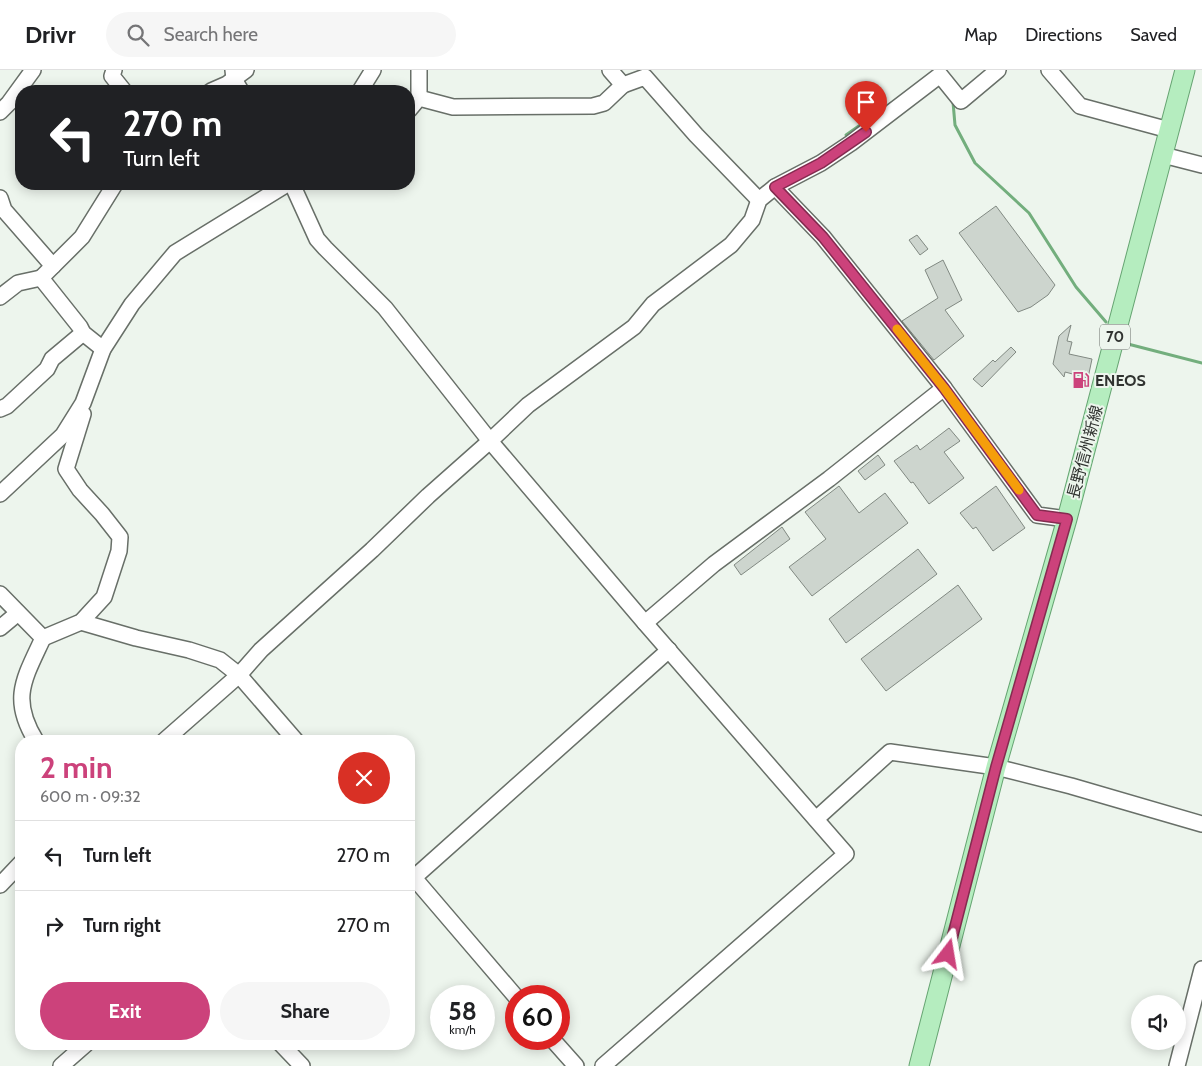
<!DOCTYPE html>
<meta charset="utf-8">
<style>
body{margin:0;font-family:Cabin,"Noto Sans JP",sans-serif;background:#f6f6f6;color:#202124;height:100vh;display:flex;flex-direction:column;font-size:19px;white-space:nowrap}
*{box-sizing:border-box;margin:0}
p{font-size:16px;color:#757577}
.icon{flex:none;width:28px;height:28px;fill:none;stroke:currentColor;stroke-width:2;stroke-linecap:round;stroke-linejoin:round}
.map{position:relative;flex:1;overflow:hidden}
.sheet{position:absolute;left:15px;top:665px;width:400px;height:315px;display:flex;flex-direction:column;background:#fff;border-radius:20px;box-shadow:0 2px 12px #0003}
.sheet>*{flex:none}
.hud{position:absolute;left:15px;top:15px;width:400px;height:105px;border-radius:20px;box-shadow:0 2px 12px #0003;background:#202124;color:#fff;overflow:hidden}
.buttons{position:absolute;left:1131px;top:925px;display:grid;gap:10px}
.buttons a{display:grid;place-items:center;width:55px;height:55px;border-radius:50%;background:#fff;box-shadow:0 2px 12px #0003;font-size:25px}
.speed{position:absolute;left:430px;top:915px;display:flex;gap:10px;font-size:25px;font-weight:700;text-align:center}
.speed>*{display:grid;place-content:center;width:65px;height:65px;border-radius:50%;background:#fff;box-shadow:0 2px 12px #0003;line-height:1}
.speed small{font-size:12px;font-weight:400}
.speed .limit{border:8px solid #d22;background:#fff;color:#111}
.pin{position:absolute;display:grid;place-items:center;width:42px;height:42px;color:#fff;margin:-51px -21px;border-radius:50% 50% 50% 0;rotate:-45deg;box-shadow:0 0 5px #0007}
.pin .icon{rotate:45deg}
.me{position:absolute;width:55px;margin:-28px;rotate:14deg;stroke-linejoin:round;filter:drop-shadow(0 0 4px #0008)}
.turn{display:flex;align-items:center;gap:18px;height:105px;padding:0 25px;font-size:22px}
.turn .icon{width:65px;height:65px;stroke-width:2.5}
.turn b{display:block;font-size:35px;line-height:42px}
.round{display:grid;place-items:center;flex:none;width:52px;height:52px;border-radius:26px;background:#f6f6f6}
.summary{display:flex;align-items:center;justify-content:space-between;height:85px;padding:0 25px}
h1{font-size:30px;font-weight:800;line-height:38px;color:#cc427b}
.action{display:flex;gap:10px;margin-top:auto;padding:10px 25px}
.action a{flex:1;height:58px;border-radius:30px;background:#cc427b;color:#fff;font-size:20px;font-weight:800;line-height:58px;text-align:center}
.action a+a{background:#f6f6f6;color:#202124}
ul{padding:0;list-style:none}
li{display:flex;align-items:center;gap:15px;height:70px;padding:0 25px;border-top:1px solid #e0e0e0}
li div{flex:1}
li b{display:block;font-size:19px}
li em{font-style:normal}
header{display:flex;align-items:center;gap:30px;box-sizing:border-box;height:70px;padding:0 25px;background:#fff;border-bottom:1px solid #e0e0e0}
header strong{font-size:24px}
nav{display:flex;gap:28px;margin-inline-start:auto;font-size:18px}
.search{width:350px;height:45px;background:#f6f6f6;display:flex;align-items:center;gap:12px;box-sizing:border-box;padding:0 18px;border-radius:28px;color:#757577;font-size:19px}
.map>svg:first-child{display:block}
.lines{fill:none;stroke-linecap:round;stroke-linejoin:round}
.stream{stroke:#73ae7d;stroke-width:3}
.building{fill:#cdd5ce;stroke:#818982}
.minor-casing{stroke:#686f68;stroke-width:18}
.major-casing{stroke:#66a472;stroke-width:21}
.minor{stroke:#fff;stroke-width:15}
.major{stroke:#b5edbf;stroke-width:19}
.route-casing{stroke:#852b50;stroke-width:12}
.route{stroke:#cc427b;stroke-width:9}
.slow{stroke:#f59e0b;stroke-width:9}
.labels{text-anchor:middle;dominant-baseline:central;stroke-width:4;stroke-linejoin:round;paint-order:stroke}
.shield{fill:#edf5ed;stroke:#696d69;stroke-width:1}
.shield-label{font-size:15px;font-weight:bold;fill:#303330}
.poi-label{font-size:16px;font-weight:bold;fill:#303330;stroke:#edf5ed;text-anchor:start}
.street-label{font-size:16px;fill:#303330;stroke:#edf5ed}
</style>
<header>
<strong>Drivr</strong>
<div class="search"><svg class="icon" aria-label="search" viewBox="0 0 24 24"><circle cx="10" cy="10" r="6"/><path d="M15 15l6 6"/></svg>Search here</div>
<nav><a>Map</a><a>Directions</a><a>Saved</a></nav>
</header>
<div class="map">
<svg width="1202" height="996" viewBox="0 0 1202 996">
<rect width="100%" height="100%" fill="#edf5ed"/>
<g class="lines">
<!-- stream -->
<g class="stream">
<polyline points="953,32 955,55 975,93 1029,143 1076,217 1106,252"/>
<polyline points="846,65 893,32"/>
<polyline points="1124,273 1202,293"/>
</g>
</g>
<!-- building -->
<g class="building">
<polygon points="996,136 1055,215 1048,225 1031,237 1018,242 959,163"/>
<polygon points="917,165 928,179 920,185 909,170"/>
<polygon points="943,190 962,230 945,240 964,266 934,290 902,251 938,228 925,200"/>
<polygon points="1071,255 1067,271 1072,272 1069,284 1092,289 1088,308 1065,302 1064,307 1053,294 1059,266"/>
<polygon points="1011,277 1016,282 982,317 973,309 993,290 995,292"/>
<polygon points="949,358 960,371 944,382 964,408 929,434 913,412 911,413 894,391 917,375 920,380"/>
<polygon points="878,385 885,395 865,410 858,401"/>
<polygon points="839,416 859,443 885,423 908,453 812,526 789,497 826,469 805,442"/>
<polygon points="996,416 1025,458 993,481 976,457 973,459 960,443"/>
<polygon points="782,457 790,469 741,505 734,495"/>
<polygon points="918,479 937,504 846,573 829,549"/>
<polygon points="958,515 982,549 886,621 861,589"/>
</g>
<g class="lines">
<!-- minor casing -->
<g class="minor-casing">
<g id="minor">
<polyline points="114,0 112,6 124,21"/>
<polyline points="233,0 234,9 241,21"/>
<polyline points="419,0 419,28"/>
<polyline points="610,0 623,15 645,7 696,65 759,130"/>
<polyline points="1049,0 1080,36 1169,60"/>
<polyline points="211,21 227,14 246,0"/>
<polyline points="360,21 373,0"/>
<polyline points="409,40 419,28 453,37 593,36 604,33 623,15"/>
<polyline points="0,42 9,33 33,0"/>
<polyline points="1163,85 1202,95"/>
<polyline points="292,114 317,169 325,178 385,238 490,371 645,553 846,784 603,996"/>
<polyline points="775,117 823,167 944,318 1037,445 1067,449"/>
<polyline points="0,128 4,140 53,196 41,208 80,257 83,263 103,279"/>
<polyline points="53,196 82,167 115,114"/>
<polyline points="0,227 18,213 41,208"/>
<polyline points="0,339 7,336 47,299 52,289 83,263"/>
<polyline points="0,424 63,365 83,333 103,279 132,234 175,183 287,114"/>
<path d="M0,524L43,568C24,609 10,629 36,671"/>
<polyline points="81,552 136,568 189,580 220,590 239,605 296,671"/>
<polyline points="645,553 714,494 829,409 944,318"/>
<polyline points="0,558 18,543"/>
<polyline points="43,568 81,552 104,527 119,481 120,467 102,444 80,420 66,399 83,344"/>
<polyline points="164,671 239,605 261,580 372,480 428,426 490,371 528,335 634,257 653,234 731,175 752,150 759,130 775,117 821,93 851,73 940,5 961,31 998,0"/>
<polyline points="816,749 890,682 996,697 1071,716 1202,754"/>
<polyline points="409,802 516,927"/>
<polyline points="409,812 669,580"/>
<polyline points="0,815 21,793"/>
<polyline points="552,969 576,996"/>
<polyline points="281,974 302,996"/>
<polyline points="61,996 86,974"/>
<polyline points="1177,996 1202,899"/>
</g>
</g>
<!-- major casing -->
<g class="major-casing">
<polyline id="major" points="919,996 996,697 1067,449 1185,0"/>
</g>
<!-- minor -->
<use href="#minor" class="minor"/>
<!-- major -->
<use href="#major" class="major"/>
</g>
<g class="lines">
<!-- route casing -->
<g class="route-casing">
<polyline id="route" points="866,62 821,93 775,117 823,167 944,318 1037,445 1067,449 996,697 948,884"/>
</g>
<!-- route -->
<use href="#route" class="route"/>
<!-- slow -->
<polyline class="slow" points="897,259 944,318 1019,420"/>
</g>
<!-- icons -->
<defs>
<g id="fuel-bare" transform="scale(1.35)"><path d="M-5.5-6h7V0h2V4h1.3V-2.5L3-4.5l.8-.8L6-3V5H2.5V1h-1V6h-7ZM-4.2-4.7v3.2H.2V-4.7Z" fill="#cc427b" stroke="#edf5ed" stroke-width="2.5" paint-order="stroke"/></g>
</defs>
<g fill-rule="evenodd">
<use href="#fuel-bare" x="1081" y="310"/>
</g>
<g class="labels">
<!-- shield labels -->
<rect class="shield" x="1100" y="254.5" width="30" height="25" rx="4"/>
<g class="shield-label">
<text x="1115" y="267">70</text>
</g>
<!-- poi labels -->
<g class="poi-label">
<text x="1095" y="310">ENEOS</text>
</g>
<!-- street labels -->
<g class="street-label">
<text transform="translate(1085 382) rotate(-75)">長野信州新線</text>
</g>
</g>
</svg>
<div class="buttons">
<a><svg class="icon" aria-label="sound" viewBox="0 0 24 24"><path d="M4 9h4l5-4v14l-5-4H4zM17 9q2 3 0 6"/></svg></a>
</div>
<div class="speed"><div>58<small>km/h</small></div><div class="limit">60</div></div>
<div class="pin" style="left:866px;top:62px;background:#d93025"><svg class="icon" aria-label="arrive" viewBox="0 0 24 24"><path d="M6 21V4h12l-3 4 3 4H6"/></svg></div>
<svg class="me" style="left:948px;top:884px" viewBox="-20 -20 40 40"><path d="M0-17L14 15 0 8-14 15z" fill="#cc427b" stroke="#fff" stroke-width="4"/></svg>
<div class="hud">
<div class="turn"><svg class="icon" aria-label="left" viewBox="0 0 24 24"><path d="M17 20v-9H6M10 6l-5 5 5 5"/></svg><div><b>270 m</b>Turn left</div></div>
</div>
<section class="sheet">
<div class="summary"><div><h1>2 min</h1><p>600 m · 09:32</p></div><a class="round" style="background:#d93025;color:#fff"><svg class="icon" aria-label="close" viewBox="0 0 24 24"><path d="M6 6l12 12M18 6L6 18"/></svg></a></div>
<ul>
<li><svg class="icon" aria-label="left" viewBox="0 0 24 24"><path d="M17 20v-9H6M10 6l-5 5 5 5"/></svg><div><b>Turn left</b></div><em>270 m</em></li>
<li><svg class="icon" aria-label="right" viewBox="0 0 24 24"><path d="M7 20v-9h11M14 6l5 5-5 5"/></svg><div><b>Turn right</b></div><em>270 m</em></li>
</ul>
<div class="action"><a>Exit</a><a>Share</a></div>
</section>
</div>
